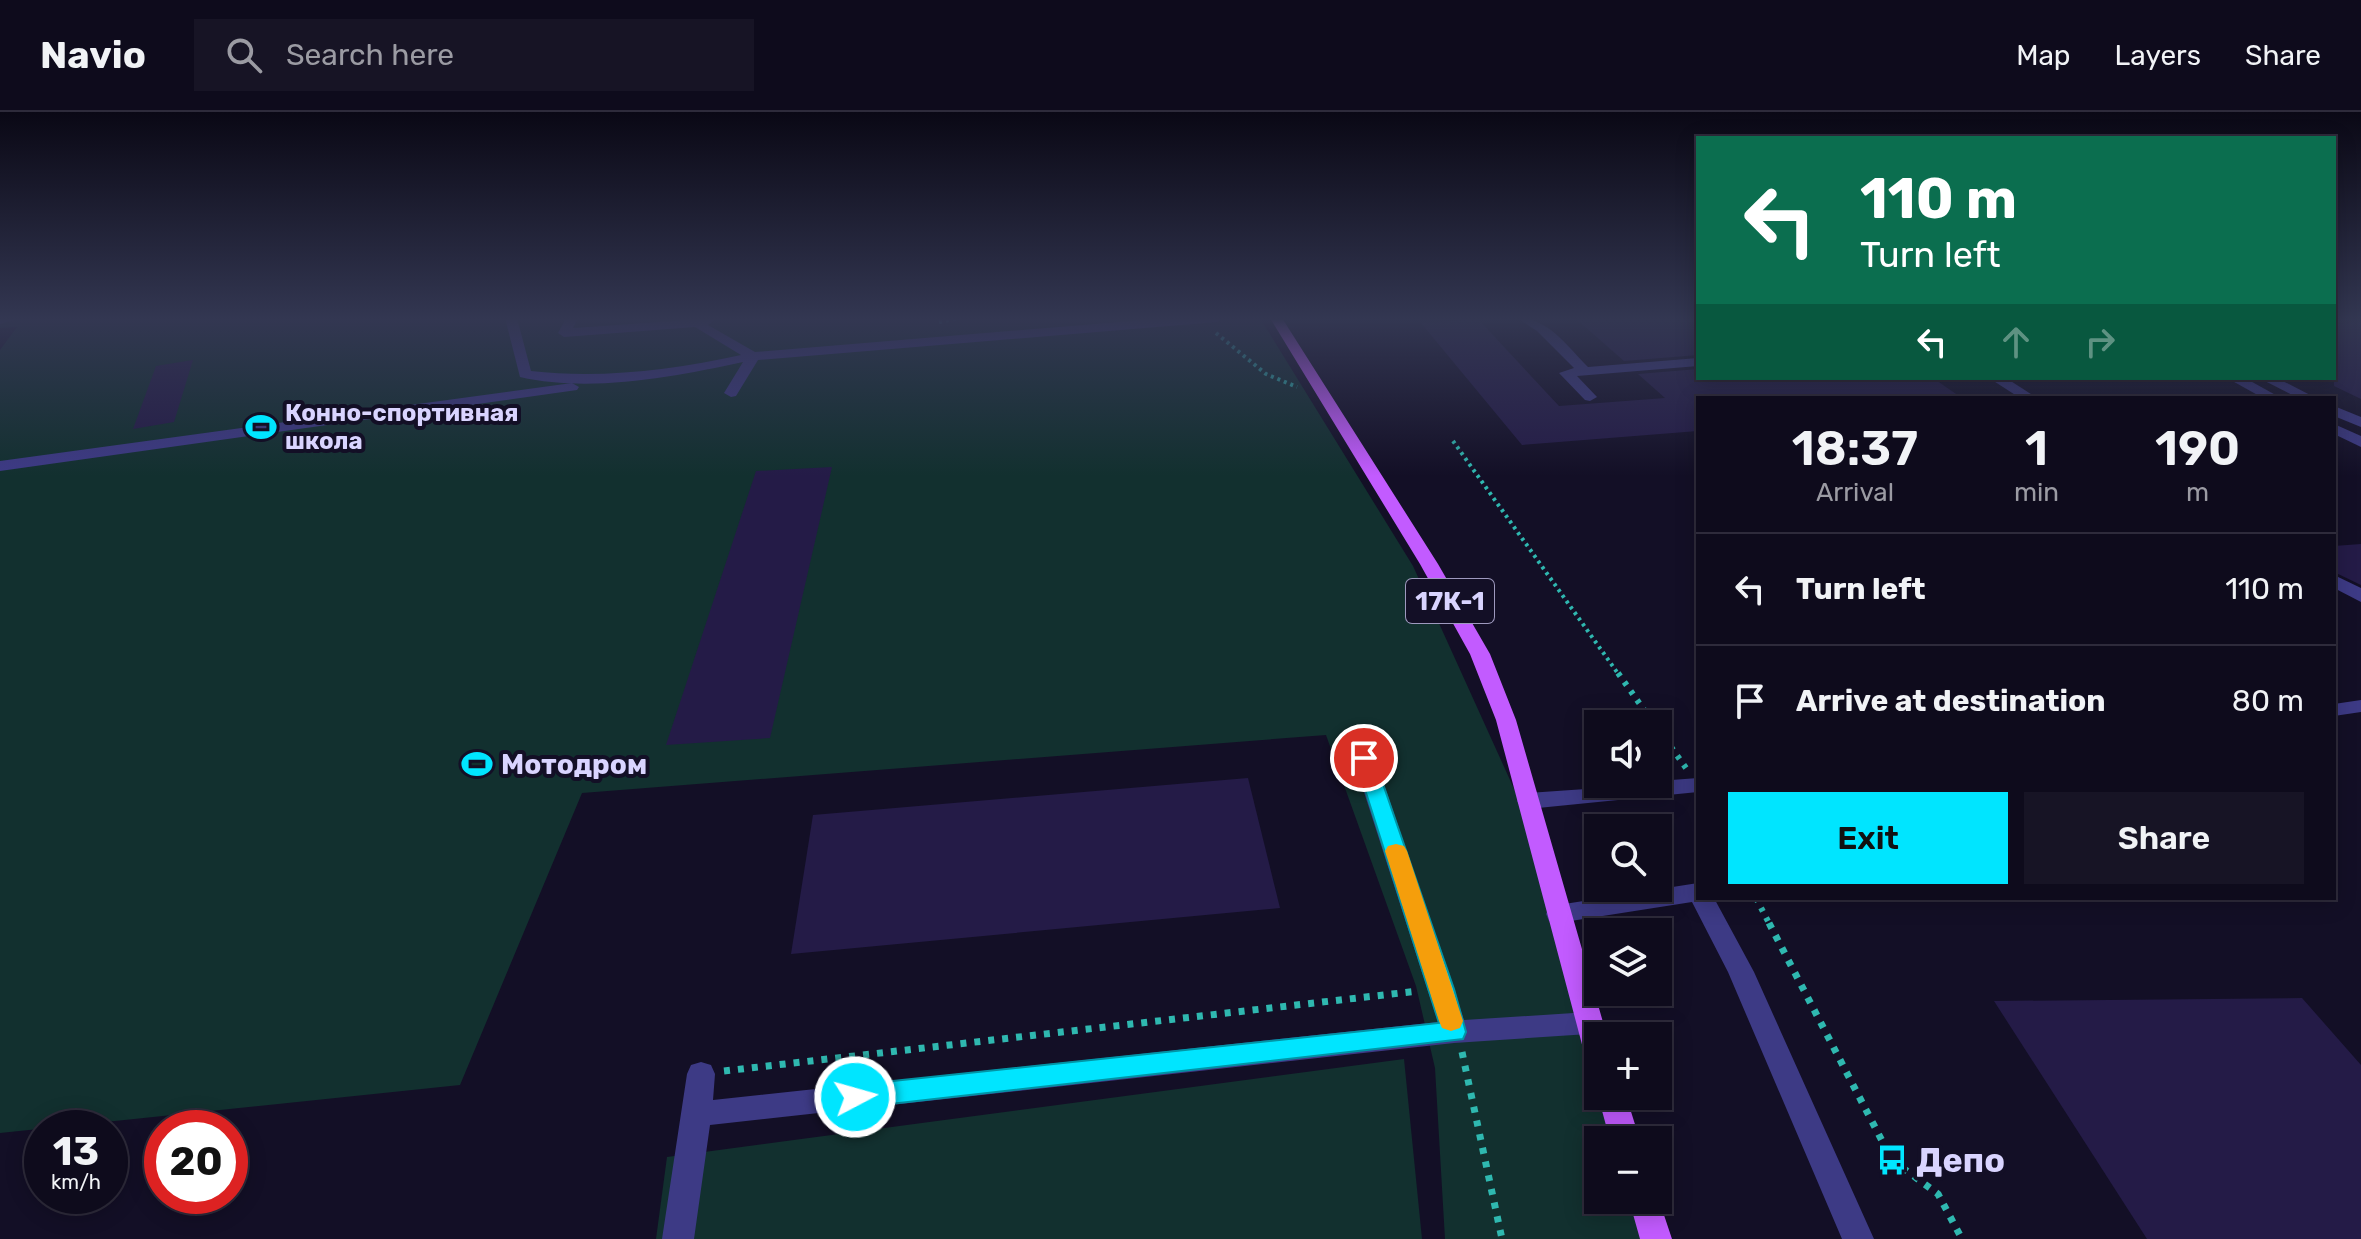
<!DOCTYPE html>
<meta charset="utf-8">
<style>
body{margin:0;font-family:Rubik,sans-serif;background:#171425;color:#f1f3f6;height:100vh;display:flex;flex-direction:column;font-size:30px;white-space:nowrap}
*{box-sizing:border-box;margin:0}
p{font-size:26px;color:#9b9ba3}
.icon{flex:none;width:44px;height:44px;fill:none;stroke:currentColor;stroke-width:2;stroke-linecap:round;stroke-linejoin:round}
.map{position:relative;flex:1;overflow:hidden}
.details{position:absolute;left:1696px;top:284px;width:640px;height:504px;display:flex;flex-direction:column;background:#0e0b1c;border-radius:0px;box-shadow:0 4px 20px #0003,0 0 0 2px #2e2b3b}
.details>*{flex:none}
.top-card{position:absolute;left:1696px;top:24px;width:640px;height:244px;border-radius:0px;box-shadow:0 4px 20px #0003,0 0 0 2px #2e2b3b;background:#0b6e4f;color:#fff;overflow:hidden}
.tools{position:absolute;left:1584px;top:598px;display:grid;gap:16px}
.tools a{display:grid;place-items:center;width:88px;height:88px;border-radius:0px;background:#0e0b1c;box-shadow:0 4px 20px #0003,0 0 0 2px #2e2b3b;font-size:40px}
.speed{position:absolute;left:24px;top:998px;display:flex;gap:16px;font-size:40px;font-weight:700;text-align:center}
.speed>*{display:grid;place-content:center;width:104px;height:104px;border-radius:50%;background:#0e0b1c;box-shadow:0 4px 20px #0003,0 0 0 2px #2e2b3b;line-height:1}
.speed small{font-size:20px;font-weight:400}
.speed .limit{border:12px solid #d22;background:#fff;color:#111}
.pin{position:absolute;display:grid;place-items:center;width:68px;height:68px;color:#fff;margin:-34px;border:4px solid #fff;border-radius:50%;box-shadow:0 2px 8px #0007}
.me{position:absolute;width:88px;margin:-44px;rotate:84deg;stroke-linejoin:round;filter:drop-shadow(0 0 6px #0008)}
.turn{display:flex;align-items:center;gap:28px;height:168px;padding:0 32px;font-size:36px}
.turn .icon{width:104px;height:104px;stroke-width:2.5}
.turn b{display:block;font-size:56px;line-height:68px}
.lanes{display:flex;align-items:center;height:76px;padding:0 32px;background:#0003;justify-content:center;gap:40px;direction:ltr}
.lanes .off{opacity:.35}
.eta{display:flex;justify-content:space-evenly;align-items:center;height:136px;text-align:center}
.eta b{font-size:48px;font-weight:600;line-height:56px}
.button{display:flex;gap:16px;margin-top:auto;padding:16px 32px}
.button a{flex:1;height:92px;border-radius:0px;background:#00e5ff;color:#111;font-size:32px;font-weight:600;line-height:92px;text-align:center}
.button a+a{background:#171425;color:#f1f3f6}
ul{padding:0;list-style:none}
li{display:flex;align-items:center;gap:24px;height:112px;padding:0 32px;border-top:2px solid #2e2b3b}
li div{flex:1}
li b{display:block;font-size:30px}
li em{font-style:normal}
header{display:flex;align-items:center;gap:48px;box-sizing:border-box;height:112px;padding:0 40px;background:#0e0b1c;border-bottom:2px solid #2e2b3b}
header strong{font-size:38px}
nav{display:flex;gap:44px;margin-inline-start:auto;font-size:28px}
.search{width:560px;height:72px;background:#171425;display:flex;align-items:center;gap:20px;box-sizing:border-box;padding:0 28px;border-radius:0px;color:#9b9ba3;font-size:30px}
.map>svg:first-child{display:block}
.green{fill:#12302f}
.building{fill:#241b47}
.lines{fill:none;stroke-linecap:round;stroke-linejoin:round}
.path-far2{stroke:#2fb8b0;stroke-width:4;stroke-dasharray:3 4;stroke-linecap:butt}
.path-far1{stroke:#2fb8b0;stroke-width:6;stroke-dasharray:4 7;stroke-linecap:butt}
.path{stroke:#2fb8b0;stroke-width:7;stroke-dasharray:6 8;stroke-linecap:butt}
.minor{fill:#3d3a85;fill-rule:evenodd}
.major{fill:#c25bff;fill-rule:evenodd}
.route{fill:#00e5ff;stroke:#0095a6;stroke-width:2}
.slow{fill:#f59e0b}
.labels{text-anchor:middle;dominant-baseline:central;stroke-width:8;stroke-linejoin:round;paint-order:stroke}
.far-poi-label{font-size:24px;font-weight:bold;fill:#d9d4ff;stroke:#130f26;text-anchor:start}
.shield{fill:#130f26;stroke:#9e99be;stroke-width:2}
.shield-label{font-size:26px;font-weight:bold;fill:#d9d4ff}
.poi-label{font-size:28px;font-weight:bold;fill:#d9d4ff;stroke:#130f26;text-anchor:start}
.near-poi-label{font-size:34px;font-weight:bold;fill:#d9d4ff;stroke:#130f26;text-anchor:start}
</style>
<header>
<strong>Navio</strong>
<div class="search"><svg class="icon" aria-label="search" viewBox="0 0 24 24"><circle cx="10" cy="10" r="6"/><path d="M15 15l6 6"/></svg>Search here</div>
<nav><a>Map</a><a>Layers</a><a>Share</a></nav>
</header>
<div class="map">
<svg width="2361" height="1127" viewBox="0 0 2361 1127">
<rect width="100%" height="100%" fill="#130f26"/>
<!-- green -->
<g class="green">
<polygon points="0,206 1260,206 1413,454 1520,690 1598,966 1598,984 1616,1028 1598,1028 1598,1088 1634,1088 1645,1127 1445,1127 1435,956 1416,874 1326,623 582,681 460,973 0,1021 0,238 17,215 0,216"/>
<polygon points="1404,947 1422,1127 656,1127 667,1045"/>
</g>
<!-- building -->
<g class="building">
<polygon points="1575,206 1698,206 1698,243 1624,249"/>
<polygon points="1478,207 1559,294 1665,286 1638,262 1698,257 1698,266 1933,266 1959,284 1698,286 1698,319 1522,333 1421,211"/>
<polygon points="2361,210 2361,287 2334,274 2334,212"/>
<polygon points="193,248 174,310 133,317 156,254"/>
<polygon points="832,355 770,626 666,633 756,359"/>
<polygon points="2361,432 2361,473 2334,460 2334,434"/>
<polygon points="1248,666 1280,796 791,842 813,703"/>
<polygon points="2302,886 2361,953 2361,1127 2147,1127 1994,889"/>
</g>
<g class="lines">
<!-- path-far2 -->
<g class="path-far2">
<polyline points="939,210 960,206"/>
<polyline points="1216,221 1266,262 1297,275"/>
<polyline points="1453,329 1619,563"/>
</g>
<!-- path-far1 -->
<g class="path-far1">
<polyline points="1618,561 1654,612"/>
<polyline points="1658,617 1686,656"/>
<polyline points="1756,786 1770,813"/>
</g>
<!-- path -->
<g class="path">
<polyline points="1769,811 1892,1048 1938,1082 1962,1127"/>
<polyline points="1462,940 1502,1127"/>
<polyline points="724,959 1418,879"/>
</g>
<!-- minor -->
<g class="minor">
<polygon points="0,206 21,206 0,212"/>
<path d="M505,206H517L531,259C601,267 672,258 741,243L695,215L564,225L558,221L566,206H578L573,216L717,206L708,213L755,240L1168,206H1223L1217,210L758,248L736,284L731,285L724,281L743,250C674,265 590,281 520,265Z"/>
<path d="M1517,206C1549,206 1567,234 1588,255L1698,246V254L1577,264L1597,285L1590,289L1585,288L1559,261L1574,256L1537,219Z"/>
<polygon points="1989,266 2006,266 2037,286 2020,286"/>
<polygon points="2227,266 2245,266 2281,286 2263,286"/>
<polygon points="2259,266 2277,266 2316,286 2298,286"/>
<polygon points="572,271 579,275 577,278 0,359 0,349"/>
<polygon points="2334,294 2361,305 2361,315 2334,304"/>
<polygon points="2334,312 2361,324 2361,335 2334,322"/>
<polygon points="2334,463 2361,476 2361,490 2334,476"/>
<polygon points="2361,588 2361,600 2334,604 2334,592"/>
<polygon points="1364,639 1372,641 1375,646 1464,908 1589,900 1599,903 1603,911 1599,919 1589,922 1454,931 710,1013 694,1127 662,1127 687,962 691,953 701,950 711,953 715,962 713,988 1438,910 1353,646 1356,641"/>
<polygon points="1698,666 1698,680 1528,697 1520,694 1517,689 1520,684 1528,681 1658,672 1658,669"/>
<polygon points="1698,771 1698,786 1714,786 1754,860 1874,1127 1842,1127 1728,860 1692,790 1558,811 1549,809 1546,802 1549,795 1558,793"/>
</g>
<!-- major -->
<g class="major">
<polygon points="1270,206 1282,206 1438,452 1490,542 1516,608 1607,924 1598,924 1598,952 1588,948 1584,940 1496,608 1470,542 1420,452"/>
<polygon points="1598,984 1626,984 1640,1028 1610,1028"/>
<polygon points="1658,1085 1672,1127 1640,1127 1629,1088 1658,1088"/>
</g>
</g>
<!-- sky -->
<linearGradient id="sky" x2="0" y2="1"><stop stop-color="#0a0815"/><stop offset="0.57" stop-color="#333752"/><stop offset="1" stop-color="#333752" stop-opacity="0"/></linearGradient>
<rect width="2361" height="364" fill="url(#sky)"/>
<!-- route -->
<polygon class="route" points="1364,639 1374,646 1454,877 1466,920 1463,927 855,996 846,993 842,985 846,977 855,973 1439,911 1355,646"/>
<!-- slow -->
<polygon class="slow" points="1396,732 1404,734 1407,739 1463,909 1460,916 1451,919 1442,916 1439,909 1385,739 1388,734"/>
<!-- icons -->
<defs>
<g id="stadium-bare" transform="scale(2.4)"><path d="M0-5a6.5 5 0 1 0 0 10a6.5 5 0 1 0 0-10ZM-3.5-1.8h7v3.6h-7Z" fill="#00e5ff" stroke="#130f26" stroke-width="2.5" paint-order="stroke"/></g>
<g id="bus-bare" transform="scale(2.4)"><path d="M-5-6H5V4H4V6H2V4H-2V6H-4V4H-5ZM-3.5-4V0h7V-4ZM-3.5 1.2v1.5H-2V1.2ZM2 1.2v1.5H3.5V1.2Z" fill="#00e5ff" stroke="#130f26" stroke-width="2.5" paint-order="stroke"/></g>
</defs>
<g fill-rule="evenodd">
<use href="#stadium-bare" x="261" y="315"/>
<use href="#stadium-bare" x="477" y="652"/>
<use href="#bus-bare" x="1892" y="1048"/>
</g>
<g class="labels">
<!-- far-poi labels -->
<g class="far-poi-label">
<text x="285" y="301">Конно-спортивная<tspan x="285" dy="28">школа</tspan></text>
</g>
<!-- shield labels -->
<rect class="shield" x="1406" y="467" width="88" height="44" rx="6"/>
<g class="shield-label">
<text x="1450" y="489">17К-1</text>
</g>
<!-- poi labels -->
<g class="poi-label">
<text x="501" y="652">Мотодром</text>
</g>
<!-- near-poi labels -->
<g class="near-poi-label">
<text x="1916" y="1048">Депо</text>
</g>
</g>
</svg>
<div class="tools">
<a><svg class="icon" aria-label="sound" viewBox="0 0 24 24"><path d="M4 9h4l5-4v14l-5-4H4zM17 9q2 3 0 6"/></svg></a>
<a><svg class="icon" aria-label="search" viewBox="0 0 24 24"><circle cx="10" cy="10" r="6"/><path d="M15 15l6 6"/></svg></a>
<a><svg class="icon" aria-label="layers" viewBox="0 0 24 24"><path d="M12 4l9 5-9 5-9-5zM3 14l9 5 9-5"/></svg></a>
<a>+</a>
<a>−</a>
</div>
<div class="speed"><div>13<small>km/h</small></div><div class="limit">20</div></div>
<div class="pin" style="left:1364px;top:646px;background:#d93025"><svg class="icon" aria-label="arrive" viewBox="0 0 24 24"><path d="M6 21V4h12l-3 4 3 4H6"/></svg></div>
<svg class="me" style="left:855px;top:985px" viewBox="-20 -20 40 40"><circle r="17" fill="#00e5ff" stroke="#fff" stroke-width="3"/><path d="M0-11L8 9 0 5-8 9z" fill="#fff"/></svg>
<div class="top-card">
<div class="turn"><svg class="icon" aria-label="left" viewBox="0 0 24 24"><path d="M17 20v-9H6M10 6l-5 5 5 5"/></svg><div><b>110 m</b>Turn left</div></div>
<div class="lanes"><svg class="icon" aria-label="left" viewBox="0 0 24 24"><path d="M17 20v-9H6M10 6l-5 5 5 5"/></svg><svg class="icon off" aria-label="ahead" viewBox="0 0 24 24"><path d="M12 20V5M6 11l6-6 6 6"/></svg><svg class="icon off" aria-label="right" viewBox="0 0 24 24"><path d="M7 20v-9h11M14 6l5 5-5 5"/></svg></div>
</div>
<section class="details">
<div class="eta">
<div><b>18:37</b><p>Arrival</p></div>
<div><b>1</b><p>min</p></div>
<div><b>190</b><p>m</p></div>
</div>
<ul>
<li><svg class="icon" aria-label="left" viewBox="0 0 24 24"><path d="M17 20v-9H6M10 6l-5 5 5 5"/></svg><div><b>Turn left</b></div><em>110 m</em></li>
<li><svg class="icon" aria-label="arrive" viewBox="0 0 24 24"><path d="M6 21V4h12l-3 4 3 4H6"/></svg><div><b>Arrive at destination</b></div><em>80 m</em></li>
</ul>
<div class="button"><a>Exit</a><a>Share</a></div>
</section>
</div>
